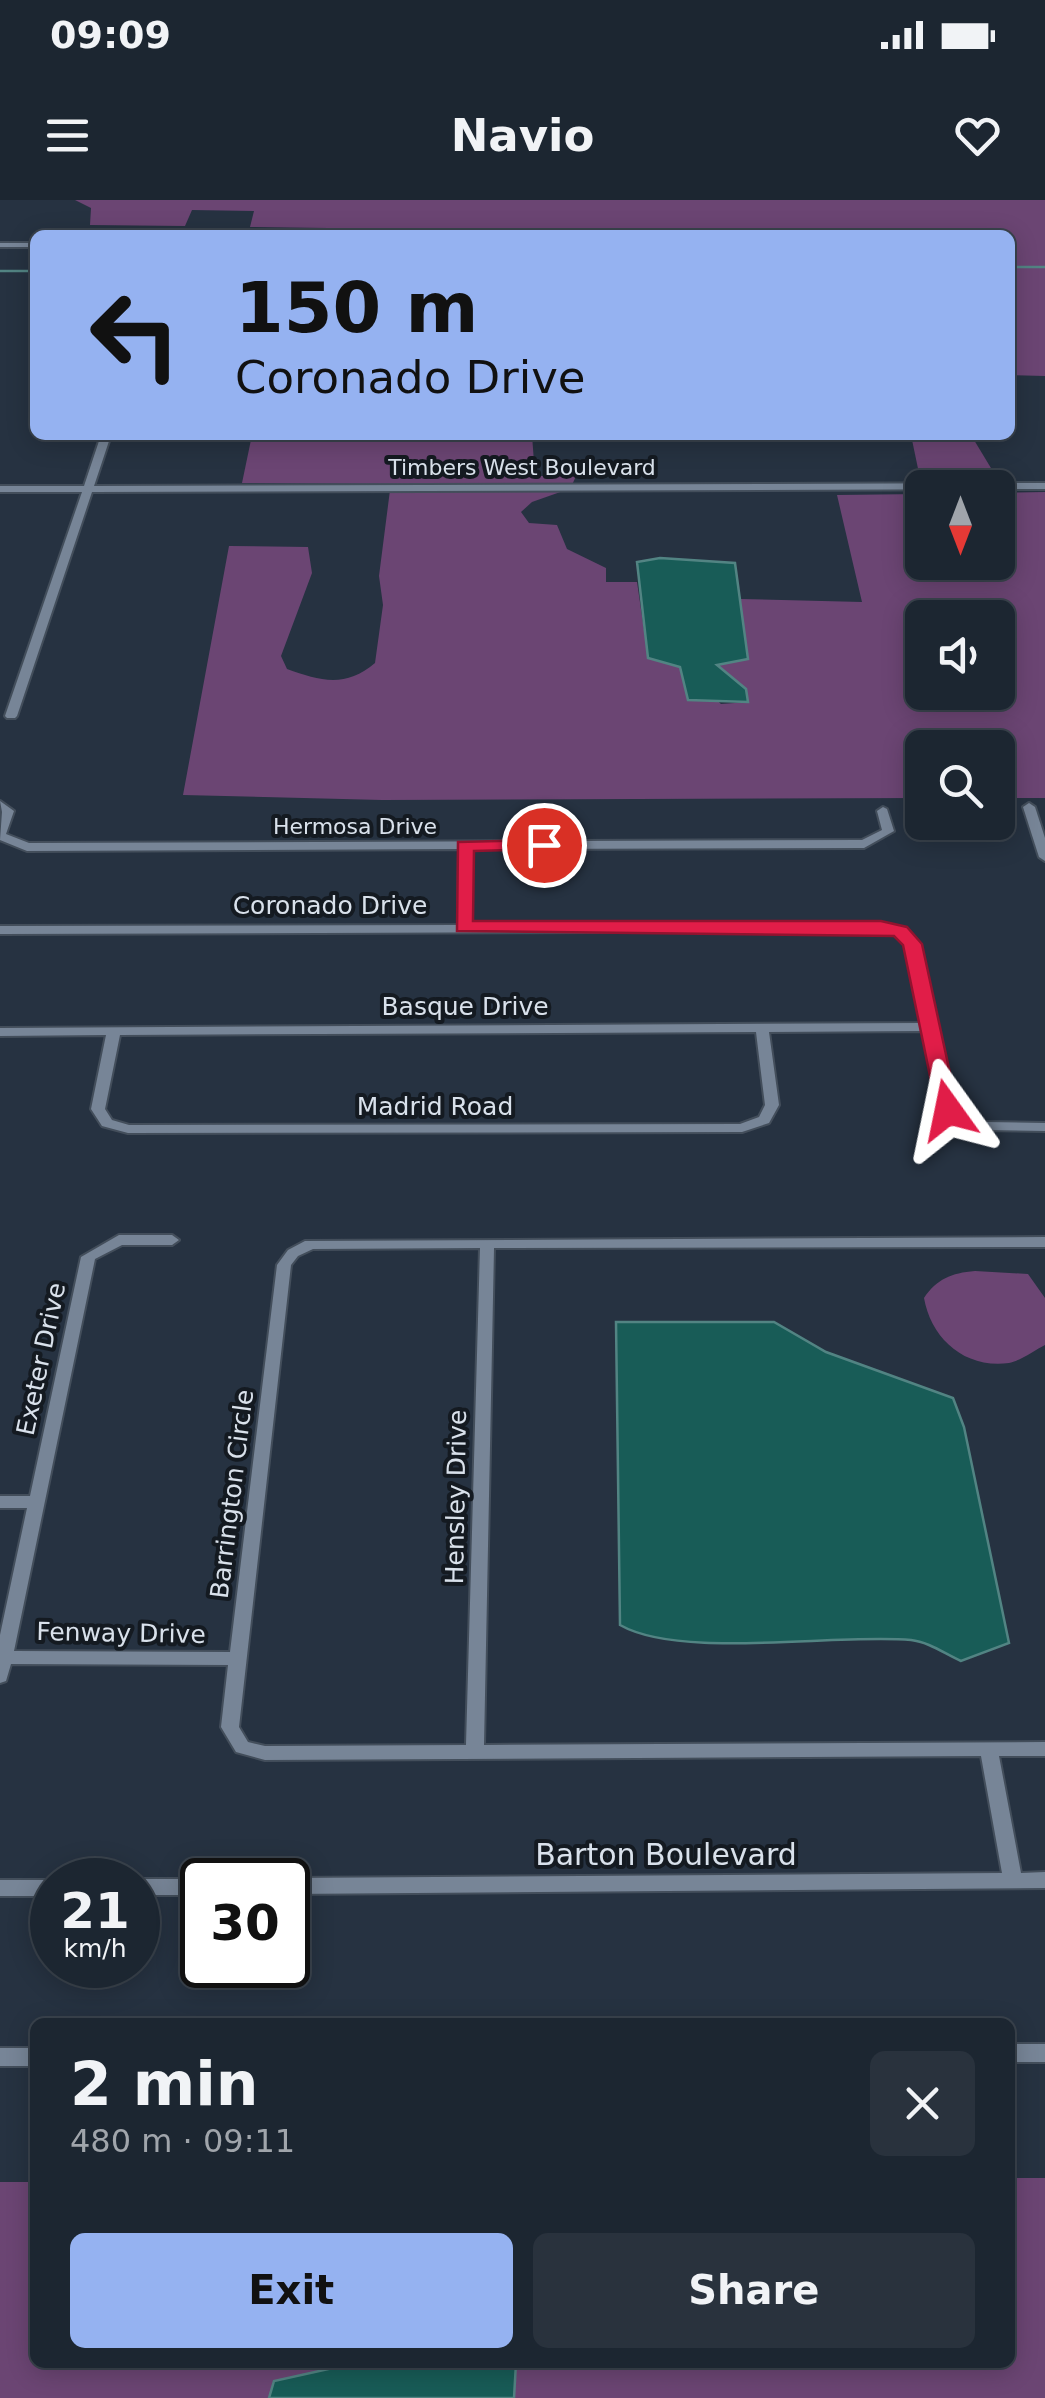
<!DOCTYPE html>
<meta charset="utf-8">
<style>
body{margin:0;font-family:"DejaVu Sans",sans-serif;background:#29323d;color:#f1f3f6;height:100vh;display:flex;flex-direction:column;font-size:38px;white-space:nowrap}
*{box-sizing:border-box;margin:0}
p{font-size:32px;color:#a0a5ab}
.icon{flex:none;width:55px;height:55px;fill:none;stroke:currentColor;stroke-width:2;stroke-linecap:round;stroke-linejoin:round}
.map{position:relative;flex:1;overflow:hidden}
.side{position:absolute;left:30px;top:1818px;width:985px;height:350px;display:flex;flex-direction:column;background:#1c2631;border-radius:15px;box-shadow:0 5px 25px #0003,0 0 0 2px #3a434d}
.side>*{flex:none}
.hud{position:absolute;left:30px;top:30px;width:985px;height:210px;border-radius:15px;box-shadow:0 5px 25px #0003,0 0 0 2px #3a434d;background:#95b2f1;color:#111;overflow:hidden}
.needle{width:65px;rotate:180deg}
.controls{position:absolute;left:905px;top:270px;display:grid;gap:20px}
.controls a{display:grid;place-items:center;width:110px;height:110px;border-radius:15px;background:#1c2631;box-shadow:0 5px 25px #0003,0 0 0 2px #3a434d;font-size:50px}
.speed{position:absolute;left:30px;top:1658px;display:flex;gap:20px;font-size:50px;font-weight:700;text-align:center}
.speed>*{display:grid;place-content:center;width:130px;height:130px;border-radius:50%;background:#1c2631;box-shadow:0 5px 25px #0003,0 0 0 2px #3a434d;line-height:1}
.speed small{font-size:25px;font-weight:400}
.speed .limit{border:5px solid #111;border-radius:15px;background:#fff;color:#111}
.pin{position:absolute;display:grid;place-items:center;width:85px;height:85px;color:#fff;margin:-42px;border:5px solid #fff;border-radius:50%;box-shadow:0 2px 10px #0007}
.me{position:absolute;width:110px;margin:-55px;rotate:348deg;stroke-linejoin:round;filter:drop-shadow(0 0 8px #0008)}
.turn{display:flex;align-items:center;gap:35px;height:210px;padding:0 40px;font-size:45px}
.turn .icon{width:130px;height:130px;stroke-width:2.5}
.turn b{display:block;font-size:70px;line-height:85px}
.round{display:grid;place-items:center;flex:none;width:105px;height:105px;border-radius:15px;background:#29323d}
.overview{display:flex;align-items:center;justify-content:space-between;height:170px;padding:0 40px}
h1{font-size:60px;font-weight:700;line-height:75px}
.button{display:flex;gap:20px;margin-top:auto;padding:20px 40px}
.button a{flex:1;height:115px;border-radius:15px;background:#95b2f1;color:#111;font-size:40px;font-weight:700;line-height:115px;text-align:center}
.button a+a{background:#29323d;color:#f1f3f6}
.status{display:flex;justify-content:space-between;align-items:center;height:70px;padding:0 50px;background:#1c2631;direction:ltr}
.status svg{height:28px;fill:currentColor}
header{display:flex;justify-content:space-between;align-items:center;height:130px;padding:0 40px;background:#1c2631;font-size:45px;font-weight:700}
.map>svg:first-child{display:block}
.green{fill:#6b4573;fill-rule:evenodd}
.water{fill:#185c57;stroke:#528483;stroke-width:2.5}
.lines{fill:none;stroke-linecap:round;stroke-linejoin:round}
.stream{stroke:#528483;stroke-width:2.5}
.minor-casing{stroke:#434e5b;stroke-width:4}
.minor{fill:#778597;fill-rule:evenodd}
.route{fill:#e11d48;stroke:#92132f;stroke-width:2.5}
.labels{text-anchor:middle;dominant-baseline:central;stroke-width:8;stroke-linejoin:round;paint-order:stroke}
.far-street-label{font-size:22px;fill:#d9e1eb;stroke:#141a21}
.street-label{font-size:25px;fill:#d9e1eb;stroke:#141a21}
.near-street-label{font-size:30px;fill:#d9e1eb;stroke:#141a21}
</style>
<div class="status"><b>09:09</b><svg viewBox="0 0 49 12"><path d="M0 12V9h3v3zM5 12V6h3v6zM10 12V3h3v9zM15 12V0h3v12zM26 1h20v11H26zM47 4h2v5h-2z"/></svg></div>
<header><svg class="icon" aria-label="menu" viewBox="0 0 24 24"><path d="M4 6h16M4 12h16M4 18h16"/></svg>Navio<svg class="icon" aria-label="heart" viewBox="0 0 24 24"><path d="M12 20l-8-8c-3-5 5-10 8-4 3-6 11-1 8 4z"/></svg></header>
<div class="map">
<svg width="1045" height="2198" viewBox="0 0 1045 2198">
<rect width="100%" height="100%" fill="#263241"/>
<!-- green -->
<g class="green">
<polygon points="75,0 1045,0 1045,176 1010,175 1010,35 329,35 328,28 250,27 254,11 192,10 185,26 90,25 91,8"/>
<polygon points="252,235 532,235 535,276 576,276 572,285 242,283"/>
<polygon points="911,235 971,235 1000,283 921,283"/>
<path d="M390,290H566L532,302L521,312L529,323L557,325L567,349L606,368V382H637L648,457L681,467L721,504L748,502L717,466L748,458L740,399L862,402L837,295L922,294V362H998V293L1045,292V598H998V548H922V598L382,600L183,595L229,346L308,347L312,373L281,456L287,469C320,481 346,488 375,463L383,405L379,376ZM922,418H998V492H922Z"/>
<path d="M975,1071L1028,1074L1045,1098V1145C1035,1150 1020,1161 1009,1163C964,1169 931,1138 924,1098C937,1079 951,1073 975,1071Z"/>
<polygon points="1010,1978 1045,1978 1045,2198 0,2198 0,1982 35,1982 35,2162 1010,2162"/>
</g>
<!-- water -->
<g class="water">
<polygon points="660,358 735,363 748,459 717,465 746,489 748,502 688,500 680,467 648,458 637,362"/>
<path d="M616,1122H774L826,1152L953,1198L964,1227L1009,1443L961,1461C945,1454 929,1442 911,1440C835,1433 682,1460 620,1425Z"/>
<polygon points="360,2162 516,2163 514,2198 269,2198 274,2181"/>
</g>
<g class="lines">
<!-- stream -->
<g class="stream">
<polyline points="1010,67 1045,67"/>
<polyline points="0,71 35,71"/>
</g>
<!-- minor casing -->
<g class="minor-casing">
<g id="minor">
<rect x="0" y="43" width="35" height="4"/>
<polygon points="101,235 111,235 94,286 1045,283 1045,289 92,292 17,516 15,518 7,518 5,516 82,292 0,292 0,286 84,286"/>
<path d="M0,601L14,611L6,634L29,643L862,640L882,630L877,611L883,607L887,609L894,631L864,648L471,649L470,725L881,723L904,728L918,744L954,907L983,922L1045,923V931L980,930L943,912L924,831L769,832L779,905L769,923L742,932L128,933L102,926L91,909L106,835L0,836V828L923,823L906,745L896,734L881,731L0,734V726L458,725L459,649L27,651L0,640L2,612ZM756,832L765,905L759,917L740,924L129,925L112,920L105,909L120,835Z"/>
<polygon points="1029,603 1035,607 1045,638 1045,661 1039,657 1023,607"/>
<path d="M119,1035H172L179,1040L172,1045H122L95,1059L14,1451L230,1452L277,1065L288,1050L305,1041L1045,1037V1047L494,1048L484,1545L1045,1542V1556H999L1021,1673L1045,1672V1688L288,1694V1680H283L288,1678L1002,1673L981,1556L265,1560L236,1552L221,1527L228,1465L11,1464L6,1481L0,1483V1435L27,1308H0V1296H30L81,1057ZM480,1048L466,1545L265,1546L248,1542L239,1527L291,1065L298,1056L313,1049Z"/>
<polygon points="202,1679 204,1680 202,1695 138,1695 136,1680 138,1679"/>
<rect x="0" y="1680" width="52" height="16"/>
<rect x="1010" y="1844" width="35" height="18"/>
<rect x="0" y="1848" width="35" height="18"/>
</g>
</g>
<!-- minor -->
<use href="#minor" class="minor"/>
</g>
<!-- route -->
<polygon class="route" points="544,640 553,645 551,649 474,651 473,721 881,721 907,727 922,744 958,910 948,916 937,910 903,745 894,736 457,731 458,642"/>
<g class="labels">
<!-- far-street labels -->
<g class="far-street-label">
<text x="522" y="267">Timbers West Boulevard</text>
<text x="355" y="626">Hermosa Drive</text>
</g>
<!-- street labels -->
<g class="street-label">
<text x="330" y="705">Coronado Drive</text>
<text x="465" y="806">Basque Drive</text>
<text x="435" y="906">Madrid Road</text>
<text transform="translate(41 1159) rotate(-78)">Exeter Drive</text>
<text transform="translate(232 1294) rotate(-83)">Barrington Circle</text>
<text transform="translate(456 1297) rotate(-89)">Hensley Drive</text>
<text transform="translate(121 1433) rotate(1)">Fenway Drive</text>
</g>
<!-- near-street labels -->
<g class="near-street-label">
<text x="666" y="1654">Barton Boulevard</text>
</g>
</g>
</svg>
<div class="controls">
<a><svg class="needle" viewBox="-14 -14 28 28"><path d="M0-13l5 13h-10z" fill="#e53935"/><path d="M0 13l5-13h-10z" fill="#a0a5ab"/></svg></a>
<a><svg class="icon" aria-label="sound" viewBox="0 0 24 24"><path d="M4 9h4l5-4v14l-5-4H4zM17 9q2 3 0 6"/></svg></a>
<a><svg class="icon" aria-label="search" viewBox="0 0 24 24"><circle cx="10" cy="10" r="6"/><path d="M15 15l6 6"/></svg></a>
</div>
<div class="speed"><div>21<small>km/h</small></div><div class="limit">30</div></div>
<div class="pin" style="left:544px;top:645px;background:#d93025"><svg class="icon" aria-label="arrive" viewBox="0 0 24 24"><path d="M6 21V4h12l-3 4 3 4H6"/></svg></div>
<svg class="me" style="left:948px;top:910px" viewBox="-20 -20 40 40"><path d="M0-17L14 15 0 8-14 15z" fill="#e11d48" stroke="#fff" stroke-width="4"/></svg>
<div class="hud">
<div class="turn"><svg class="icon" aria-label="left" viewBox="0 0 24 24"><path d="M17 20v-9H6M10 6l-5 5 5 5"/></svg><div><b>150 m</b>Coronado Drive</div></div>
</div>
<section class="side">
<div class="overview"><div><h1>2 min</h1><p>480 m · 09:11</p></div><a class="round"><svg class="icon" aria-label="close" viewBox="0 0 24 24"><path d="M6 6l12 12M18 6L6 18"/></svg></a></div>
<div class="button"><a>Exit</a><a>Share</a></div>
</section>
</div>
